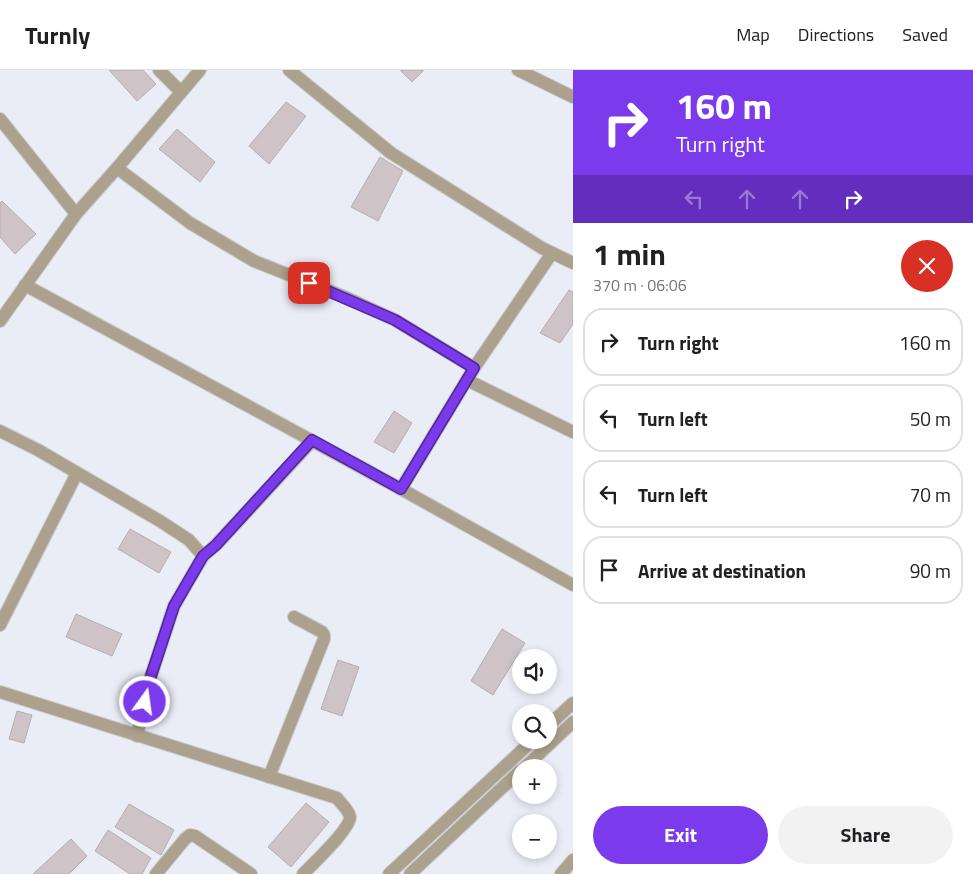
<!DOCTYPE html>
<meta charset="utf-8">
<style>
body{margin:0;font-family:"Titillium Web",sans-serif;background:#f2f2f2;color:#202124;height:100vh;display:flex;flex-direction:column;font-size:19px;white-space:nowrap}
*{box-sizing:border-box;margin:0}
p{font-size:16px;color:#757577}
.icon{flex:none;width:28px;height:28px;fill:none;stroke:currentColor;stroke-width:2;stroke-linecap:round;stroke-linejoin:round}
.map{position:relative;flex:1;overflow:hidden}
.sheet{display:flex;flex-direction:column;background:#fff;width:400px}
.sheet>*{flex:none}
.hud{background:#7c3aed;color:#fff;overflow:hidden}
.buttons{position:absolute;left:512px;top:579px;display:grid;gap:10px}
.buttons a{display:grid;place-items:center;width:45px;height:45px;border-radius:50%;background:#fff;box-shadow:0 2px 8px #0003;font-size:25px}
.pin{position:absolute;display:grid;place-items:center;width:42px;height:42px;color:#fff;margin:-21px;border-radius:10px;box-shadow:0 2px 8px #0006}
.me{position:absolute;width:55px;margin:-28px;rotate:14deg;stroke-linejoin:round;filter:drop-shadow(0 0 4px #0008)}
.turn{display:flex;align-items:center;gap:18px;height:105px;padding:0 20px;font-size:22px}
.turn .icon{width:65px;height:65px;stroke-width:2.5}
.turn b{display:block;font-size:35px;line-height:42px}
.lanes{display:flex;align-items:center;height:48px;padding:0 20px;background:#0003;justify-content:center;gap:25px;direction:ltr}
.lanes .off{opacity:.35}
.round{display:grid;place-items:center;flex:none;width:52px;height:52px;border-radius:26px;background:#f2f2f2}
.summary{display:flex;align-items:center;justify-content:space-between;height:85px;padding:0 20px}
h1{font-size:30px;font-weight:700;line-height:38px}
.cta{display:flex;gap:10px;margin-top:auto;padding:10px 20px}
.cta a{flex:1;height:58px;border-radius:30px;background:#7c3aed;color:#fff;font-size:20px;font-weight:700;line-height:58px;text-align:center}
.cta a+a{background:#f2f2f2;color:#202124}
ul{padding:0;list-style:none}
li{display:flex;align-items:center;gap:15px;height:68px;margin:0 10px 8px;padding:0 10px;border:2px solid #e0e0e0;border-radius:20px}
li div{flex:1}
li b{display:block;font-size:19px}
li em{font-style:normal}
header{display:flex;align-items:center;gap:30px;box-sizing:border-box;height:70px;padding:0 25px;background:#fff;border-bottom:1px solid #e0e0e0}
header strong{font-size:24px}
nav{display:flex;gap:28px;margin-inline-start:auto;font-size:18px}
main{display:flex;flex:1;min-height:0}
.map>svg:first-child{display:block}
.building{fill:#cec4c8;stroke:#b7adb1}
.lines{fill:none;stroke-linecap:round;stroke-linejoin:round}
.minor-casing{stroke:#c8cad1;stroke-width:14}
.tertiary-casing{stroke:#c8cad1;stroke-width:14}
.minor{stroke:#aca18c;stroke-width:12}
.tertiary{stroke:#aca18c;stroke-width:12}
.route-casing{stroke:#51269a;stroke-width:12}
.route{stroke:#7c3aed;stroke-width:9}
</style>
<header>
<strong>Turnly</strong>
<nav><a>Map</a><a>Directions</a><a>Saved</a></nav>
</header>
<main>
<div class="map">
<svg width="573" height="804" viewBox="0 0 573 804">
<rect width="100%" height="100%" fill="#ebedf6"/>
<!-- building -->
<g class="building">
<polygon points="109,0 143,0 156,14 137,31"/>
<polygon points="400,0 424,0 412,12"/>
<polygon points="286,32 306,46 269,94 249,76"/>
<polygon points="177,59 215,92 200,112 159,79"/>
<polygon points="380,87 403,101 378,151 351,137"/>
<polygon points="2,131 36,164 15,184 0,167 0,133"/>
<polygon points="569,220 573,222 573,254 560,273 540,263"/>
<polygon points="394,341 412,353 394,383 374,372"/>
<polygon points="130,459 171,482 159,503 118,479"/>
<polygon points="76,544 122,564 112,586 66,567"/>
<polygon points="502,559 525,573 493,625 471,611"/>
<polygon points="338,590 359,597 342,646 321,639"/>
<polygon points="17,641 32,645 24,673 9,669"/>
<polygon points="306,733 329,752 291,797 268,777"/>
<polygon points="129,734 174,760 161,785 115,757"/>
<polygon points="108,760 151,788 142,804 130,804 95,781"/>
<polygon points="71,769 87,786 69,804 33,804"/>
</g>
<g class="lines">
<!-- minor casing -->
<g class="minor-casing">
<g id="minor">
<polyline points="159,0 181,22"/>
<polyline points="289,0 391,83 542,178 573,193"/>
<polyline points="518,0 573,27"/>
<polyline points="0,49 76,144"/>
<polyline points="117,98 190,153 254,191 345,227 395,250 474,298"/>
<polyline points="25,215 401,419 573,515"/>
<polyline points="0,251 76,144 117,98 200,0"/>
<polyline points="467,310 573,362"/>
<polyline points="0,361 38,380 160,451 189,470 203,486"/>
<polyline points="401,419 474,298 552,183"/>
<polyline points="0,555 77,403"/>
<path d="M0,622L337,728C341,734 349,740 350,747C350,759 313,794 303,804"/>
<polyline points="137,666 148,615 174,536 203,486 216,475 312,371"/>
<polyline points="269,707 324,569 324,565 322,562 294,547"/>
<polyline points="156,804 185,769 190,765 195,766 251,804"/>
<polyline points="561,804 573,790"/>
</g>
</g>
<!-- tertiary casing -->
<g class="tertiary-casing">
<g id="tertiary">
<polyline points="549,655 573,633"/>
<polyline points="524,698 573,652"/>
<polyline points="389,804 533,670"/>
<polyline points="410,804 521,700"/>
</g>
</g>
<!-- minor -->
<use href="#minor" class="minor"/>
<!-- tertiary -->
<use href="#tertiary" class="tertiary"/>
</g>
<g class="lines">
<!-- route casing -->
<g class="route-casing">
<polyline id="route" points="145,632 148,615 174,536 203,486 216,475 312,370 401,419 474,298 395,250 309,213"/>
</g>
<!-- route -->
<use href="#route" class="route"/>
</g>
</svg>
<div class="buttons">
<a><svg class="icon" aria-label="sound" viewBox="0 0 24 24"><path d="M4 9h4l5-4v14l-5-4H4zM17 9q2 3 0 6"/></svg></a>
<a><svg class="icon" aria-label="search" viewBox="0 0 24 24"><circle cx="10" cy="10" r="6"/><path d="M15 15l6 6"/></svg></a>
<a>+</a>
<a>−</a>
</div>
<div class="pin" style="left:309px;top:213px;background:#d93025"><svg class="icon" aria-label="arrive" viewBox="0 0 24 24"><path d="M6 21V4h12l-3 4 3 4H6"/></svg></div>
<svg class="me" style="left:145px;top:632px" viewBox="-20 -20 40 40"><circle r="17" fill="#7c3aed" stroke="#fff" stroke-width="3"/><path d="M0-11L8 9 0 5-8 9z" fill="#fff"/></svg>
</div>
<section class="sheet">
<div class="hud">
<div class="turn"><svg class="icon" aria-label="right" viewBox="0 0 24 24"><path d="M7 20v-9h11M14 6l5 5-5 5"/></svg><div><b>160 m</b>Turn right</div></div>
<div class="lanes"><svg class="icon off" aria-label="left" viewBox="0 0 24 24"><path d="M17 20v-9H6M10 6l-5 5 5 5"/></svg><svg class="icon off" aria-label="ahead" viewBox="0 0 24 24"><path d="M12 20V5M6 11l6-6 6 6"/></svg><svg class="icon off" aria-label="ahead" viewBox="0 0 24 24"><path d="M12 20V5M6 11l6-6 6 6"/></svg><svg class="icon" aria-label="right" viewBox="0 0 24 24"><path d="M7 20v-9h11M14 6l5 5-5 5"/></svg></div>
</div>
<div class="summary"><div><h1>1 min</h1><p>370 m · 06:06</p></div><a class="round" style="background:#d93025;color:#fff"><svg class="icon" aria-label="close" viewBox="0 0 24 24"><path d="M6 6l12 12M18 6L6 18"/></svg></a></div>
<ul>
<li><svg class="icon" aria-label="right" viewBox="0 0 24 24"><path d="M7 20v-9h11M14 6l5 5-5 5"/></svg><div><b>Turn right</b></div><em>160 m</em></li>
<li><svg class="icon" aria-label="left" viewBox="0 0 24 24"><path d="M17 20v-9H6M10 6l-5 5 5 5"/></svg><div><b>Turn left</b></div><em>50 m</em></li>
<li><svg class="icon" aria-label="left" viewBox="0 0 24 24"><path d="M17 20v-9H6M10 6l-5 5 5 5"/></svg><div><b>Turn left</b></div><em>70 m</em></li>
<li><svg class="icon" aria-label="arrive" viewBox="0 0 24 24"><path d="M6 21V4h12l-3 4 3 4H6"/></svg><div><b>Arrive at destination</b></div><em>90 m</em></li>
</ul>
<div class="cta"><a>Exit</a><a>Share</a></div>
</section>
</main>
